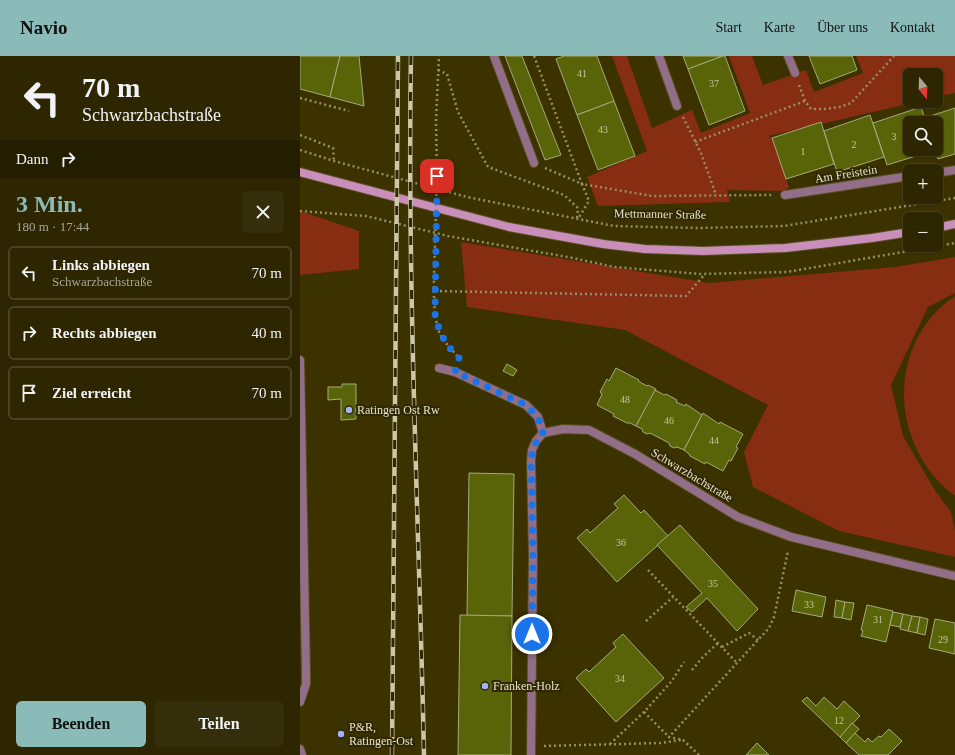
<!DOCTYPE html>
<html lang="de">
<meta charset="utf-8">
<style>
body{margin:0;font-family:Georgia,serif;background:#352e0a;color:#f1f3f6;height:100vh;display:flex;flex-direction:column;font-size:15px;white-space:nowrap}
*{box-sizing:border-box;margin:0}
p{font-size:13px;color:#a7a599}
.icon{flex:none;width:22px;height:22px;fill:none;stroke:currentColor;stroke-width:2;stroke-linecap:round;stroke-linejoin:round}
.map{position:relative;flex:1;overflow:hidden}
.side{display:flex;flex-direction:column;background:#2d2600;width:300px}
.side>*{flex:none}
.banner{background:#2d2600;color:#f1f3f6;overflow:hidden}
.needle{width:26px;rotate:161deg}
.buttons{position:absolute;left:603px;top:12px;display:grid;gap:8px}
.buttons a{display:grid;place-items:center;width:40px;height:40px;border-radius:6px;background:#2d2600;box-shadow:0 1px 3px #0004,0 0 0 1px #484322;font-size:20px}
.pin{position:absolute;display:grid;place-items:center;width:34px;height:34px;color:#fff;margin:-17px;border-radius:8px;box-shadow:0 2px 6px #0006}
.me{position:absolute;width:44px;margin:-22px;rotate:0deg;stroke-linejoin:round;filter:drop-shadow(0 0 3px #0008)}
.turn{display:flex;align-items:center;gap:14px;height:84px;padding:0 16px;font-size:18px}
.turn .icon{width:52px;height:52px;stroke-width:2.5}
.turn b{display:block;font-size:28px;line-height:34px}
.then{display:flex;align-items:center;height:38px;padding:0 16px;background:#0003;gap:8px;font-size:15px}
.round{display:grid;place-items:center;flex:none;width:42px;height:42px;border-radius:6px;background:#352e0a}
.head{display:flex;align-items:center;justify-content:space-between;height:68px;padding:0 16px}
h1{font-size:24px;font-weight:600;line-height:30px;color:#8bbbb9}
.cta{display:flex;gap:8px;margin-top:auto;padding:8px 16px}
.cta a{flex:1;height:46px;border-radius:6px;background:#8bbbb9;color:#111;font-size:16px;font-weight:600;line-height:46px;text-align:center}
.cta a+a{background:#352e0a;color:#f1f3f6}
ul{padding:0;list-style:none}
li{display:flex;align-items:center;gap:12px;height:54px;margin:0 8px 6px;padding:0 8px;border:2px solid #484322;border-radius:6px}
li div{flex:1}
li b{display:block;font-size:15px}
li em{font-style:normal}
header{display:flex;align-items:center;gap:24px;box-sizing:border-box;height:56px;padding:0 20px;background:#8bbbb9;color:#111}
header strong{font-size:19px}
nav{display:flex;gap:22px;margin-inline-start:auto;font-size:14px}
main{display:flex;flex:1;min-height:0}
.map>svg:first-child{display:block}
.green{fill:#872d11}
.building{fill:#596409;stroke:#a2ab7b}
.lines{fill:none;stroke-linecap:round;stroke-linejoin:round}
.service-casing{stroke:#584e20;stroke-width:10}
.minor-casing{stroke:#584e20;stroke-width:10}
.secondary-casing{stroke:#584e20;stroke-width:10}
.path{stroke:#958e69;stroke-width:2.5;stroke-dasharray:2 3;stroke-linecap:butt}
.service{stroke:#936e89;stroke-width:8}
.minor{stroke:#936e89;stroke-width:8}
.secondary{stroke:#c98fba;stroke-width:8}
.rail-casing{stroke:#cdc7aa;stroke-width:4.5}
.rail{stroke:#302803;stroke-width:3;stroke-dasharray:9;stroke-linecap:butt}
.path-bridge{stroke:#958e69;stroke-width:2.5;stroke-dasharray:2 3;stroke-linecap:butt}
.route{stroke:#1a73e8;stroke-width:7;stroke-dasharray:0 12.6}
.poi-dot{fill:#a5b1fc;stroke:#302803;stroke-width:1.5}
.labels{text-anchor:middle;dominant-baseline:central;stroke-width:4;stroke-linejoin:round;paint-order:stroke}
.number-label{font-size:10px;fill:#c5c49a}
.street-label{font-size:12px;fill:#e9e4cb;stroke:#302803}
.poi-label{font-size:12px;fill:#e9e4cb;stroke:#302803;text-anchor:start}
</style>
<header>
<strong>Navio</strong>
<nav><a>Start</a><a>Karte</a><a>Über uns</a><a>Kontakt</a></nav>
</header>
<main>
<section class="side">
<div class="banner">
<div class="turn"><svg class="icon" aria-label="left" viewBox="0 0 24 24"><path d="M17 20v-9H6M10 6l-5 5 5 5"/></svg><div><b>70 m</b>Schwarzbachstraße</div></div>
<div class="then">Dann<svg class="icon" aria-label="right" viewBox="0 0 24 24"><path d="M7 20v-9h11M14 6l5 5-5 5"/></svg></div>
</div>
<div class="head"><div><h1>3 Min.</h1><p>180 m · 17:44</p></div><a class="round"><svg class="icon" aria-label="close" viewBox="0 0 24 24"><path d="M6 6l12 12M18 6L6 18"/></svg></a></div>
<ul>
<li><svg class="icon" aria-label="left" viewBox="0 0 24 24"><path d="M17 20v-9H6M10 6l-5 5 5 5"/></svg><div><b>Links abbiegen</b><p>Schwarzbachstraße</p></div><em>70 m</em></li>
<li><svg class="icon" aria-label="right" viewBox="0 0 24 24"><path d="M7 20v-9h11M14 6l5 5-5 5"/></svg><div><b>Rechts abbiegen</b></div><em>40 m</em></li>
<li><svg class="icon" aria-label="arrive" viewBox="0 0 24 24"><path d="M6 21V4h12l-3 4 3 4H6"/></svg><div><b>Ziel erreicht</b></div><em>70 m</em></li>
</ul>
<div class="cta"><a>Beenden</a><a>Teilen</a></div>
</section>
<div class="map">
<svg width="655" height="699" viewBox="0 0 655 699">
<rect width="100%" height="100%" fill="#3c3200"/>
<!-- green -->
<g class="green">
<polygon points="312,0 327,0 352,72 392,54 401,77 450,57 429,0 452,0 463,29 506,14 514,36 563,17 556,0 655,0 655,37 636,41 636,19 610,19 610,45 621,45 469,80 472,82 489,131 484,135 427,134 430,146 298,150 287,121 347,95"/>
<polygon points="0,155 59,175 59,213 0,219"/>
<polygon points="161,186 409,227 595,211 655,201 655,237 628,251 591,329 603,380 636,436 651,456 655,474 655,501 539,475 453,431 444,396 468,349 325,274 167,251"/>
<path d="M655,240V440C589,391 585,287 655,240Z"/>
</g>
<!-- building -->
<g class="building">
<polygon points="0,0 40,0 30,41 0,33"/>
<polygon points="40,0 59,0 64,50 30,41"/>
<polygon points="205,0 222,0 261,99 245,104"/>
<polygon points="264,0 297,0 314,45 277,59 256,3"/>
<polygon points="383,0 423,0 388,13"/>
<polygon points="423,0 425,0 445,55 409,69 388,13"/>
<polygon points="509,0 552,0 557,14 520,28"/>
<polygon points="314,45 335,100 298,114 277,59"/>
<polygon points="621,51 626,67 610,67 610,93 635,94 587,109 573,67"/>
<polygon points="655,52 655,98 638,103 634,93 636,93 636,67 626,67 624,62"/>
<polygon points="570,59 584,101 537,116 524,75"/>
<polygon points="521,66 534,108 486,123 472,82"/>
<polygon points="207,308 217,314 213,320 203,315"/>
<polygon points="316,312 339,324 338,325 347,330 348,329 356,333 336,370 330,367 327,367 313,360 314,358 297,349 302,338 300,336 307,323 309,325"/>
<polygon points="42,328 56,328 56,363 41,364 41,343 28,344 28,331 42,331"/>
<polygon points="355,334 364,339 366,338 377,344 376,346 385,350 386,348 402,359 384,394 377,391 374,392 370,390 369,387 350,377 347,378 343,376 342,373 336,370"/>
<polygon points="403,357 419,368 420,366 443,378 436,391 438,392 431,405 429,404 423,415 406,406 405,408 390,400 389,398 384,394"/>
<polygon points="169,417 214,418 212,560 167,560"/>
<polygon points="324,439 341,457 344,454 368,480 317,526 277,482 287,473 290,477 318,452 314,448"/>
<polygon points="380,469 458,553 437,575 407,542 392,556 386,551 402,537 357,489"/>
<polygon points="496,534 526,541 522,561 492,555"/>
<polygon points="536,544 545,546 542,562 534,561"/>
<polygon points="545,546 554,547 551,564 542,562"/>
<polygon points="567,549 593,555 586,586 561,580 563,575 561,574"/>
<polygon points="593,556 603,558 600,571 590,569"/>
<polygon points="603,558 612,560 608,575 600,573"/>
<polygon points="160,559 212,560 211,699 158,699"/>
<polygon points="612,560 620,561 617,577 608,575"/>
<polygon points="620,561 628,563 625,579 617,577"/>
<polygon points="635,563 655,567 655,598 629,592"/>
<polygon points="323,578 364,622 316,666 276,622 286,613 289,616 316,591 313,587"/>
<polygon points="507,641 516,650 524,641 537,653 544,645 560,660 540,681 502,645"/>
<polygon points="552,667 559,673 546,687 540,681"/>
<polygon points="589,673 602,685 588,699 559,699 546,687 555,677 565,686 568,682 572,686 579,680 581,681"/>
<polygon points="457,687 469,699 446,699"/>
</g>
<g class="lines">
<!-- service casing -->
<g class="service-casing">
<g id="service">
<polyline points="194,0 234,107"/>
<polyline points="359,0 377,50"/>
<polyline points="488,0 495,17"/>
<polyline points="636,117 655,114"/>
<polyline points="485,139 610,120"/>
<polyline points="139,312 155,316 226,349 238,361 243,377"/>
</g>
</g>
<!-- minor casing -->
<g class="minor-casing">
<g id="minor">
<polyline points="0,304 6,616 6,628 0,646"/>
<polyline points="0,693 2,699"/>
<polyline points="231,699 233,499 231,405 232,394 236,385 243,377 263,373 289,374 335,398 438,461 491,481 655,520"/>
</g>
</g>
<!-- secondary casing -->
<g class="secondary-casing">
<g id="secondary">
<polyline points="0,116 209,171 303,188 345,193 403,195 485,192 572,182 610,176"/>
<polyline points="636,172 655,168"/>
</g>
</g>
<!-- path -->
<g class="path">
<polyline points="234,0 282,128 352,140 472,139"/>
<polyline points="138,14 147,18 158,56 188,111 264,139 278,152 277,163"/>
<polyline points="499,29 505,45 511,53 524,53 540,51 551,47 594,0"/>
<polyline points="0,42 49,55"/>
<polyline points="383,61 401,97 416,139"/>
<polyline points="0,79 33,92 34,105"/>
<polyline points="395,86 505,45"/>
<polyline points="0,94 34,105 167,141 314,170 398,172 484,170 655,142"/>
<polyline points="245,112 282,128 289,145 278,163"/>
<polyline points="137,120 136,64 139,0"/>
<polyline points="0,155 66,160 148,180 273,202 314,211 400,218 487,216 655,187"/>
<path d="M135,185C135,209 130,260 141,280C146,288 153,295 159,302V303"/>
<polyline points="135,235 386,240 405,218"/>
<polyline points="348,514 437,607"/>
<polyline points="346,565 373,541"/>
<polyline points="422,591 449,577 458,584"/>
<polyline points="392,614 402,602 418,587"/>
<polyline points="344,656 369,681"/>
<polyline points="310,688 344,656 371,626 384,606"/>
<polyline points="244,690 360,687 381,684"/>
<polyline points="399,699 383,684 369,681 469,572 474,561 488,495"/>
</g>
<!-- service -->
<use href="#service" class="service"/>
<!-- minor -->
<use href="#minor" class="minor"/>
<!-- secondary -->
<use href="#secondary" class="secondary"/>
<!-- rail casing -->
<g class="rail-casing">
<g id="rail">
<path d="M111,0C107,233 119,466 124,699"/>
<polyline points="92,699 98,0"/>
</g>
</g>
<!-- rail -->
<use href="#rail" class="rail"/>
<!-- path-bridge -->
<polyline class="path-bridge" points="135,185 137,120"/>
</g>
<g class="lines">
<!-- route -->
<path class="route" d="M137,120L135,258C139,277 145,288 159,302L155,316L226,349L238,361L243,377C235,386 232,393 231,405L233,498L232,578"/>
</g>
<!-- markers -->
<g class="poi-dot">
<circle cx="49" cy="354" r="4"/>
<circle cx="185" cy="630" r="4"/>
<circle cx="41" cy="678" r="4"/>
</g>
<g class="labels">
<!-- number labels -->
<g class="number-label">
<text x="282" y="17">41</text>
<text x="414" y="27">37</text>
<text x="303" y="73">43</text>
<text x="594" y="80">3</text>
<text x="554" y="88">2</text>
<text x="503" y="95">1</text>
<text x="325" y="343">48</text>
<text x="369" y="364">46</text>
<text x="414" y="384">44</text>
<text x="321" y="486">36</text>
<text x="413" y="527">35</text>
<text x="509" y="548">33</text>
<text x="578" y="563">31</text>
<text x="643" y="583">29</text>
<text x="320" y="622">34</text>
<text x="539" y="664">12</text>
</g>
<!-- street labels -->
<g class="street-label">
<text transform="translate(546 118) rotate(-9)">Am Freistein</text>
<text transform="translate(360 158) rotate(1)">Mettmanner Straße</text>
<text transform="translate(392 419) rotate(31)">Schwarzbachstraße</text>
</g>
<!-- poi labels -->
<g class="poi-label">
<text x="57" y="354">Ratingen Ost Rw</text>
<text x="193" y="630">Franken-Holz</text>
<text x="49" y="671">P&amp;R,<tspan x="49" dy="14">Ratingen-Ost</tspan></text>
</g>
</g>
</svg>
<div class="buttons">
<a><svg class="needle" viewBox="-14 -14 28 28"><path d="M0-13l5 13h-10z" fill="#e53935"/><path d="M0 13l5-13h-10z" fill="#a7a599"/></svg></a>
<a><svg class="icon" aria-label="search" viewBox="0 0 24 24"><circle cx="10" cy="10" r="6"/><path d="M15 15l6 6"/></svg></a>
<a>+</a>
<a>−</a>
</div>
<div class="pin" style="left:137px;top:120px;background:#d93025"><svg class="icon" aria-label="arrive" viewBox="0 0 24 24"><path d="M6 21V4h12l-3 4 3 4H6"/></svg></div>
<svg class="me" style="left:232px;top:578px" viewBox="-20 -20 40 40"><circle r="17" fill="#1a73e8" stroke="#fff" stroke-width="3"/><path d="M0-11L8 9 0 5-8 9z" fill="#fff"/></svg>
</div>
</main>
